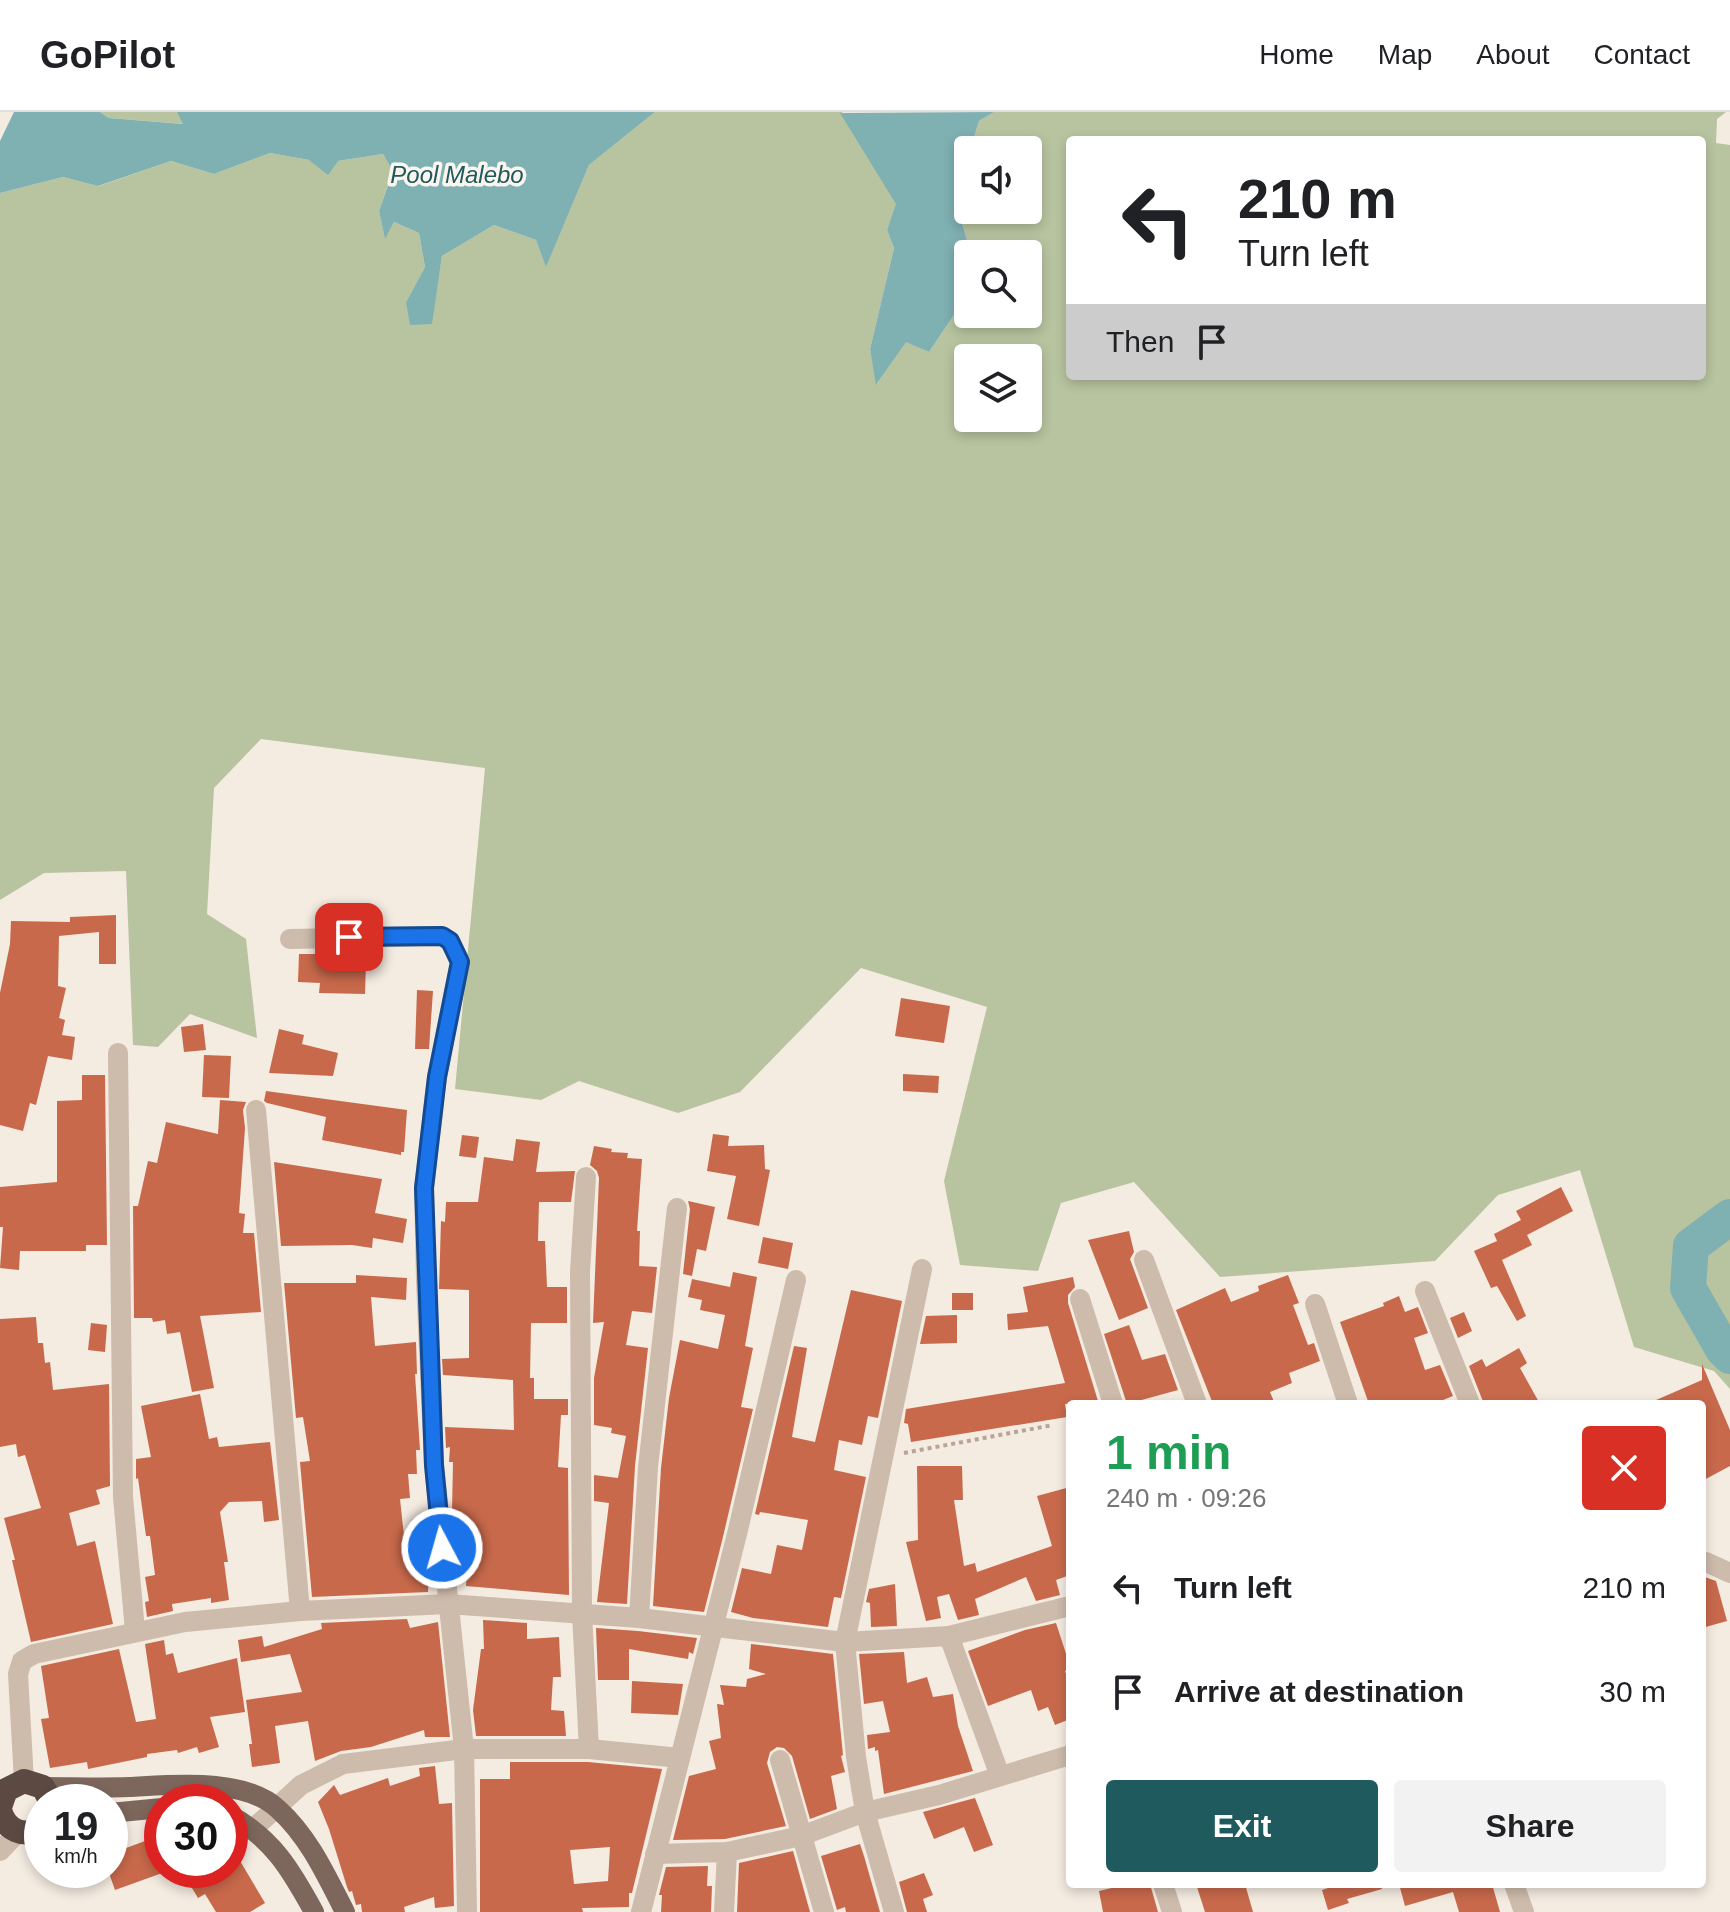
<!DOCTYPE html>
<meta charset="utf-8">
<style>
body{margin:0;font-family:Helvetica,sans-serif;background:#f2f2f2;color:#202124;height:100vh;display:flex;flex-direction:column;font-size:30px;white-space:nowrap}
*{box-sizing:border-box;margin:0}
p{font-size:26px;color:#757577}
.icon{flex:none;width:44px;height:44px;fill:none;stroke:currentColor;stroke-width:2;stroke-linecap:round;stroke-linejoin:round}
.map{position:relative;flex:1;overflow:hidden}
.drawer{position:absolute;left:1066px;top:1288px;width:640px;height:488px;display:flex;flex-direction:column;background:#fff;border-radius:8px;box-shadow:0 4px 12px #0003}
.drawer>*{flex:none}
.hud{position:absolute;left:1066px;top:24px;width:640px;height:244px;border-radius:8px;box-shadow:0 4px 12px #0003;background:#fff;color:#202124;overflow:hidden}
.fabs{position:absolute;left:954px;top:24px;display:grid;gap:16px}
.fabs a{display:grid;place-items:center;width:88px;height:88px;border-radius:8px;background:#fff;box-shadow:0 4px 12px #0003;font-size:40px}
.speed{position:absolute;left:24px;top:1672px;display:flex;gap:16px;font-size:40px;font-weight:700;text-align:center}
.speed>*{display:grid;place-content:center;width:104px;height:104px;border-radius:50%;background:#fff;box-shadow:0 4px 12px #0003;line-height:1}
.speed small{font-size:20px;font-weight:400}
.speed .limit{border:12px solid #d22;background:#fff;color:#111}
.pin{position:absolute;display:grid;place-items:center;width:68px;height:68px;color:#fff;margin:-34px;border-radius:16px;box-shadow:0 4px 12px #0006}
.me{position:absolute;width:88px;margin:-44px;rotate:354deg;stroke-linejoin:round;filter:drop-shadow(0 0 6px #0008)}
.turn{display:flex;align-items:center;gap:28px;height:168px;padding:0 40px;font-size:36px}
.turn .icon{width:104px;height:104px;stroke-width:2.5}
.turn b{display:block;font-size:56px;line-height:68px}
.then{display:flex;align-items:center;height:76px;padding:0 40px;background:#0003;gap:16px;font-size:30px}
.round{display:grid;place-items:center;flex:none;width:84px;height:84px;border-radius:8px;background:#f2f2f2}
.headline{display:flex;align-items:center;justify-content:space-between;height:136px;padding:0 40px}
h1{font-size:48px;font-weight:800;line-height:60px;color:#1e9e55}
.action{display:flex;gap:16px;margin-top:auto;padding:16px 40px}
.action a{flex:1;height:92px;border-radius:8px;background:#1f5a5e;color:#fff;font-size:32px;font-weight:800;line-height:92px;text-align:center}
.action a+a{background:#f2f2f2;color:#202124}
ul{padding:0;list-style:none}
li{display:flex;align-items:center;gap:24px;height:104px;padding:0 40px}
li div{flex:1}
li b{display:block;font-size:30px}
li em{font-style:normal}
header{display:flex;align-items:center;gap:48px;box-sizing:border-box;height:112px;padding:0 40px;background:#fff;border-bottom:2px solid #e0e0e0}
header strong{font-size:38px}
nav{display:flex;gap:44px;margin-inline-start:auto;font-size:28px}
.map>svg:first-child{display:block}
.green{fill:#b8c4a0;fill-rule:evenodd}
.water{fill:#7fb0b2}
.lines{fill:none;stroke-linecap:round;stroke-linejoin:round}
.river{stroke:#7fb0b2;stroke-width:36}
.building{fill:#c8694b;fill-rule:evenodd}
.path{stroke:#b9a596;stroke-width:4;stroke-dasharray:4 4;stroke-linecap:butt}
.minor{stroke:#cdbbac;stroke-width:20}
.major{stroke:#7d675c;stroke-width:20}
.highway{stroke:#5c4a42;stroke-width:24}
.route-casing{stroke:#114b97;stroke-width:20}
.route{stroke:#1a73e8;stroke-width:14}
.labels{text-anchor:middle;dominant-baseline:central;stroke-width:7;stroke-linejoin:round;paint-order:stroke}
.water-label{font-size:24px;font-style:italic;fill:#1f5a5e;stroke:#fbf5ee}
</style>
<header>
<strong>GoPilot</strong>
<nav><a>Home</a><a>Map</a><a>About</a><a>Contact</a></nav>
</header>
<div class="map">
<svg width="1730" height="1800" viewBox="0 0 1730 1800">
<rect width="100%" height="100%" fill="#f4ebe1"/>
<!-- green -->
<g class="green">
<polygon points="100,0 177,0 185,12 109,6"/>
<path d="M655,0H842L897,92L887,118L894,136L870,237L877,272L906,229L929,240L968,182V202H1028V142H971L955,87L968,44V98H1028V38H970L979,9L994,0H1726L1717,7L1716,31L1730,33V1277L1714,1259L1634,1235L1580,1058L1498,1083L1435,1149L1220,1165L1134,1070L1061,1091L1038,1159L960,1153L944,1069L987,895L861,856L740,980L678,1001L579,969L541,988L455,977L485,656L261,627L214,676L207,802L246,827L257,926L190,902L158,935L133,933L126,759L44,761L0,788V81L63,65L99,74L171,49L214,62L270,41L309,48L338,49L383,42L393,58L379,99L385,126L394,110L419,121L425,155L406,190L431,212L442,144L494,113L536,128L546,154L589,53ZM1070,28H1702V264H1070ZM968,246H1028V306H968Z"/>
</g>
<!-- water -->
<g class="water">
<polygon points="14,0 100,0 109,6 183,12 177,0 655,0 589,53 546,155 536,128 494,113 442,144 432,212 410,213 406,190 425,155 419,121 394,110 385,127 379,99 393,59 383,42 338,49 328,63 309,48 270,41 214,62 171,49 98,74 63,65 0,81 0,29"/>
<polygon points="994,0 979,9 955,87 971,142 968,142 968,182 929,240 906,230 876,273 870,237 894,136 887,118 896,92 840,1"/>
</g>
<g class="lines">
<!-- river -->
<polyline class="river" points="1730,1105 1691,1134 1688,1176 1723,1237 1730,1244"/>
</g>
<!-- building -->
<g class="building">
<polygon points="116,803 116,852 99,852 99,820 59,824 58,874 66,876 59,906 65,908 62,923 75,925 72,948 48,944 36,993 30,991 23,1019 0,1013 0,881 10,832 11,809 70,810 70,805"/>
<polygon points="299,842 333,842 333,848 366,850 365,882 319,881 320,871 298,870"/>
<polygon points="417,878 433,879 429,937 415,937"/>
<polygon points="901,886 950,894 944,931 895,924"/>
<polygon points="203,912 206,938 184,940 181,915"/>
<polygon points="279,917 304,923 302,932 338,941 333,964 269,961"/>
<polygon points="204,943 231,944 229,986 202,985"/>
<polygon points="903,962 939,964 938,981 903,979"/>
<polygon points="82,963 105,963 107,1133 86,1133 86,1139 20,1139 19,1158 0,1156 3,1115 0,1115 0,1075 57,1070 57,989 82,988"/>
<polygon points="266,979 407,998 404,1040 401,1040 401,1043 322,1028 326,1005 267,991 264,989"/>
<polygon points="220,988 246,990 243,998 245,1016 239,1101 245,1102 243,1121 254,1121 261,1200 200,1204 214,1276 192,1280 180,1220 167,1222 165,1208 153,1210 152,1206 134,1206 133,1094 138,1094 148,1049 157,1051 166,1010 218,1022"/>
<polygon points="713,1022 729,1024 728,1034 764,1033 765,1057 770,1058 759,1114 727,1107 736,1064 707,1059"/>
<polygon points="462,1023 479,1025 476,1046 459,1044"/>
<polygon points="516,1027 540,1030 536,1060 575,1059 571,1090 539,1090 538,1129 545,1129 547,1175 567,1175 567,1211 531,1211 530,1266 534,1266 534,1287 568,1287 568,1303 561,1303 558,1355 568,1356 569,1483 466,1474 468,1446 457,1445 452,1399 453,1350 449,1350 450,1335 446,1336 445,1315 514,1318 513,1268 443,1263 442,1247 469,1246 469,1178 439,1177 441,1109 445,1110 446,1090 478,1090 484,1045 513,1049"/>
<polygon points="594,1034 612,1037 611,1040 628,1041 627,1046 642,1047 637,1119 640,1119 639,1154 657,1155 652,1201 632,1199 626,1233 648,1236 635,1354 627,1492 597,1490 609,1391 594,1389 594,1363 618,1366 626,1324 611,1321 612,1316 594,1313 594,1266 604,1210 593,1211 599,1066 597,1059 590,1053"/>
<polygon points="274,1050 382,1067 375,1101 407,1107 403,1131 373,1126 372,1136 352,1133 281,1134"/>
<polygon points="1561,1075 1573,1099 1527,1123 1532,1133 1502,1148 1526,1204 1517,1209 1497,1174 1491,1176 1474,1139 1497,1129 1494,1122 1521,1108 1516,1099"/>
<polygon points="688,1089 715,1095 706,1139 697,1137 692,1164 683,1162 690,1097"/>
<polygon points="1129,1119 1134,1140 1130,1147 1148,1196 1119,1208 1088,1128"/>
<polygon points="763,1125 793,1131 788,1157 758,1151"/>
<polygon points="733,1160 757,1165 745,1234 753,1236 741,1295 753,1297 722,1429 704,1500 653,1494 661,1356 669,1286 680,1228 718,1237 725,1203 700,1198 702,1188 688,1185 692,1167 730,1175"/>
<polygon points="356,1163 407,1166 406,1188 371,1185 375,1234 416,1230 417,1262 415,1262 420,1338 416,1338 417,1362 408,1362 410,1386 400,1387 404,1424 428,1422 430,1443 428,1480 312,1485 300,1350 310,1349 303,1305 296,1306 284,1171 356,1171"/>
<polygon points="1288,1163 1299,1191 1293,1193 1308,1233 1314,1231 1320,1249 1289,1261 1292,1271 1270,1280 1275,1292 1213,1292 1176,1198 1225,1176 1231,1190 1259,1179 1258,1174"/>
<polygon points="1073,1165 1075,1175 1068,1183 1068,1191 1098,1289 1065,1292 1067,1305 911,1330 908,1312 904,1311 906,1297 1065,1271 1048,1214 1008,1218 1007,1202 1028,1200 1023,1175"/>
<polygon points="851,1178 902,1189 878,1306 868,1304 862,1333 839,1328 834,1358 866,1365 841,1486 834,1485 828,1515 753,1506 731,1500 742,1456 771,1462 777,1433 802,1438 808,1408 760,1400 759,1403 755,1402 794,1234 807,1236 792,1325 815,1330"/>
<rect x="952" y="1181" width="21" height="17"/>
<polygon points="1399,1184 1405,1200 1418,1195 1428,1221 1414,1226 1425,1258 1440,1253 1453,1284 1443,1288 1445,1292 1369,1292 1340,1210 1384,1194 1383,1191"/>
<polygon points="1464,1200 1472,1219 1458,1226 1450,1206"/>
<polygon points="957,1203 957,1231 920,1232 926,1204"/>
<polygon points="36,1205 38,1231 43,1231 45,1251 50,1250 53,1278 109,1272 110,1374 96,1378 100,1392 69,1401 77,1434 95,1429 113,1512 31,1530 12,1448 15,1448 4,1406 41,1396 25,1343 18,1345 16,1332 0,1335 0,1207"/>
<polygon points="91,1211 107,1213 105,1240 88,1238"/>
<polygon points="1129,1213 1142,1248 1165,1242 1178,1278 1127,1292 1104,1222"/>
<polygon points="1519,1236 1527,1251 1520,1256 1540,1292 1484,1292 1469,1254 1482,1247 1486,1255"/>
<polygon points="1702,1252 1730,1318 1730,1354 1702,1369 1702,1292 1647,1292 1702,1268"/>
<polygon points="200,1282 209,1327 217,1325 219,1335 270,1330 279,1408 264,1410 262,1389 229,1390 220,1400 228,1450 224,1450 229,1488 211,1491 211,1486 172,1492 173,1499 147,1505 145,1490 149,1489 145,1465 155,1463 150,1424 146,1424 138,1366 136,1367 136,1347 151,1345 141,1294"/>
<polygon points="917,1354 962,1354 963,1388 954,1388 964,1454 975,1451 977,1460 1052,1434 1037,1384 1070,1375 1070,1463 1056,1468 1060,1483 1036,1489 1026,1465 975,1487 979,1503 958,1508 949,1482 937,1485 941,1506 926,1509 906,1430 918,1428"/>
<polygon points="1702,1464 1716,1469 1727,1509 1702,1516"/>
<polygon points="895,1472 897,1514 871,1515 870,1491 866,1490 869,1477"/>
<polygon points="407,1507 410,1516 438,1510 450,1625 425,1625 424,1618 371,1635 341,1639 315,1649 308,1609 275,1614 280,1651 252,1655 249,1632 252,1632 246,1588 302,1580 290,1542 241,1550 238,1528 262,1524 264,1535 322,1517 321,1511"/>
<polygon points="483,1508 527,1511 527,1527 559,1525 561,1565 553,1565 551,1598 564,1599 566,1624 476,1624 473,1598 481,1537 484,1537"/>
<polygon points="1056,1511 1070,1554 1070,1557 1065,1559 1070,1573 1070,1607 1055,1613 1048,1595 1038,1599 1031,1578 988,1594 968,1539 1025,1518"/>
<polygon points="596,1516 638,1519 697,1526 693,1542 689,1540 688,1547 629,1537 629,1568 598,1568"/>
<polygon points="164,1528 166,1543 173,1541 178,1561 237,1546 245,1600 210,1605 219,1635 199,1641 197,1635 178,1641 177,1638 147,1642 147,1645 88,1657 87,1650 50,1656 41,1607 49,1606 41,1554 119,1537 136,1610 156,1607 145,1532"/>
<polygon points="751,1532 833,1542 843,1643 841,1644 845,1660 831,1664 837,1697 810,1707 792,1644 784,1636 777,1635 770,1640 767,1651 786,1714 725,1727 673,1728 689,1664 716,1657 709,1629 721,1626 717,1592 724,1593 720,1573 746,1575 747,1567 766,1562 749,1557"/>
<polygon points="904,1540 907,1571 927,1565 933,1585 953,1582 958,1614 973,1659 884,1682 878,1638 875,1639 875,1635 868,1637 867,1623 890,1620 883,1589 864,1592 859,1542"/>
<polygon points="632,1569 683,1572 678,1603 631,1601"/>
<path d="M510,1650H588L662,1657L632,1781H629V1795L582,1796L583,1800H480V1667H510ZM610,1735L608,1769L574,1772L570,1738Z"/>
<polygon points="435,1654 439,1692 452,1691 454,1794 435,1796 434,1785 404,1795 405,1800 362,1800 361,1792 356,1793 352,1779 349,1780 347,1775 329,1717 318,1690 334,1673 340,1683 388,1666 390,1674 420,1664 419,1656"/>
<polygon points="975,1686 993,1733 974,1740 964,1715 934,1727 923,1700"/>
<polygon points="153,1726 162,1750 162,1758 165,1760 115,1778 110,1764 110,1742"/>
<polygon points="230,1732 265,1791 250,1800 216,1800 205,1782 198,1786 181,1758 230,1758"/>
<polygon points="860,1732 864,1744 880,1800 846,1800 845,1795 837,1798 821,1744"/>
<polygon points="793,1739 810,1800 737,1800 739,1751"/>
<polygon points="708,1754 707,1774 712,1774 711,1800 661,1800 662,1783 659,1783 666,1755"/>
<polygon points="924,1761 933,1783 923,1787 927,1800 907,1800 899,1770"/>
<polygon points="1119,1772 1150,1772 1158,1800 1103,1800 1099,1779 1120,1774"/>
<polygon points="1196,1772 1245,1772 1253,1800 1205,1800"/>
<polygon points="1340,1772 1381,1772 1382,1777 1347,1787 1349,1791 1328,1798 1322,1778"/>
<polygon points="1399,1772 1492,1772 1500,1800 1459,1800 1453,1780 1405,1794"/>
</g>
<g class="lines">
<!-- path -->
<polyline class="path" points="904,1341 1053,1313"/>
<!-- minor -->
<g class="minor">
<polyline points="290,827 442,824 450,829 460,850 437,965 424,1076 426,1168 434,1353 464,1637 467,1800"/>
<polyline points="118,941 123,1385 135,1519"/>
<polyline points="256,998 300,1499"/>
<polyline points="586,1065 580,1160 582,1501 589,1637"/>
<polyline points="1144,1148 1197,1292"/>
<polyline points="1425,1179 1470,1292"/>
<polyline points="1080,1187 1113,1292"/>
<polyline points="1315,1192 1348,1292"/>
<polyline points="1702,1451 1706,1450 1730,1461"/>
<polyline points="639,1506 648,1355 677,1096"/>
<polyline points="949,1524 1000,1664"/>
<polyline points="780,1648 824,1800"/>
<polyline points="24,1669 18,1562 22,1549 34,1542 185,1510 300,1499 448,1492 639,1506 845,1530 949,1524 1070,1494"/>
<polyline points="254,1716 301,1673 343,1652 464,1637 589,1637 680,1646"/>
<polyline points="0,1739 18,1720"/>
<polyline points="655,1742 727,1740 801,1724 865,1700 939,1683 1070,1643"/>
<polyline points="1163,1772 1172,1800"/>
<polyline points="1514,1772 1524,1800"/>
<polyline points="641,1800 737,1422 796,1168"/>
<polyline points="724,1800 727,1740"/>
<polyline points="894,1800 865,1700 856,1645 845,1530 922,1157"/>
</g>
<!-- major -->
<g class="major">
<path d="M43,1675C72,1675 101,1676 129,1675C172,1673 244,1665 278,1697C309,1725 326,1763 345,1800"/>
<polyline points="110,1701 162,1696"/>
<path d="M230,1703C273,1727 291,1758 314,1800"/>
</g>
<!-- highway -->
<g class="highway">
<polyline points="0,1695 6,1678 24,1669 43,1675 51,1690"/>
<path d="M0,1698C5,1718 24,1727 42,1715"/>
</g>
</g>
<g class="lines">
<!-- route casing -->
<g class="route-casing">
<polyline id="route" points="349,825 442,824 450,829 460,850 437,965 424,1076 434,1353 442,1436"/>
</g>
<!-- route -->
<use href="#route" class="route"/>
</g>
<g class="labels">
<!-- water labels -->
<g class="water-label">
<text x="457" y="62">Pool Malebo</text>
</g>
</g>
</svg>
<div class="fabs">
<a><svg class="icon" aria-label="sound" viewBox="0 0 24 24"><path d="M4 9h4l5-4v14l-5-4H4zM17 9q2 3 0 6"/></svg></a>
<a><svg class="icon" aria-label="search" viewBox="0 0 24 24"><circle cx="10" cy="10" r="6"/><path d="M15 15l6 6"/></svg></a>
<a><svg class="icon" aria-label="layers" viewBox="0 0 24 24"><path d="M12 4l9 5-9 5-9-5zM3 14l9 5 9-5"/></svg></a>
</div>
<div class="speed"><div>19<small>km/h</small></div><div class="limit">30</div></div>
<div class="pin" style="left:349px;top:825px;background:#d93025"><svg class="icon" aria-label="arrive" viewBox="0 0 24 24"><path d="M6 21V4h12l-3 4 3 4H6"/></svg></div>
<svg class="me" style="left:442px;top:1436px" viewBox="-20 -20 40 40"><circle r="17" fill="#1a73e8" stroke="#fff" stroke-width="3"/><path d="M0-11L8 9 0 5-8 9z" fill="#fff"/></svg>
<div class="hud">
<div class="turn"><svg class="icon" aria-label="left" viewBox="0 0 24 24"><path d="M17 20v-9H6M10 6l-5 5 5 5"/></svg><div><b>210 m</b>Turn left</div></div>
<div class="then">Then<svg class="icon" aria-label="arrive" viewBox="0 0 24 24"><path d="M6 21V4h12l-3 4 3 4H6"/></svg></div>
</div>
<section class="drawer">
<div class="headline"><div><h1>1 min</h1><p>240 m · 09:26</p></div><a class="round" style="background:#d93025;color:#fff"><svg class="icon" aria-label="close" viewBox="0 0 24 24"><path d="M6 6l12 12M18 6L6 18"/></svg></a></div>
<ul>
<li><svg class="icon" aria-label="left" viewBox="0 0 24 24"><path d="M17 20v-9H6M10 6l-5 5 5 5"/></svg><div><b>Turn left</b></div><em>210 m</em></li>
<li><svg class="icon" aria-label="arrive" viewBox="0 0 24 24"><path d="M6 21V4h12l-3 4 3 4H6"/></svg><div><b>Arrive at destination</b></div><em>30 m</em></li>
</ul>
<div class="action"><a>Exit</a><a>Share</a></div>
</section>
</div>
